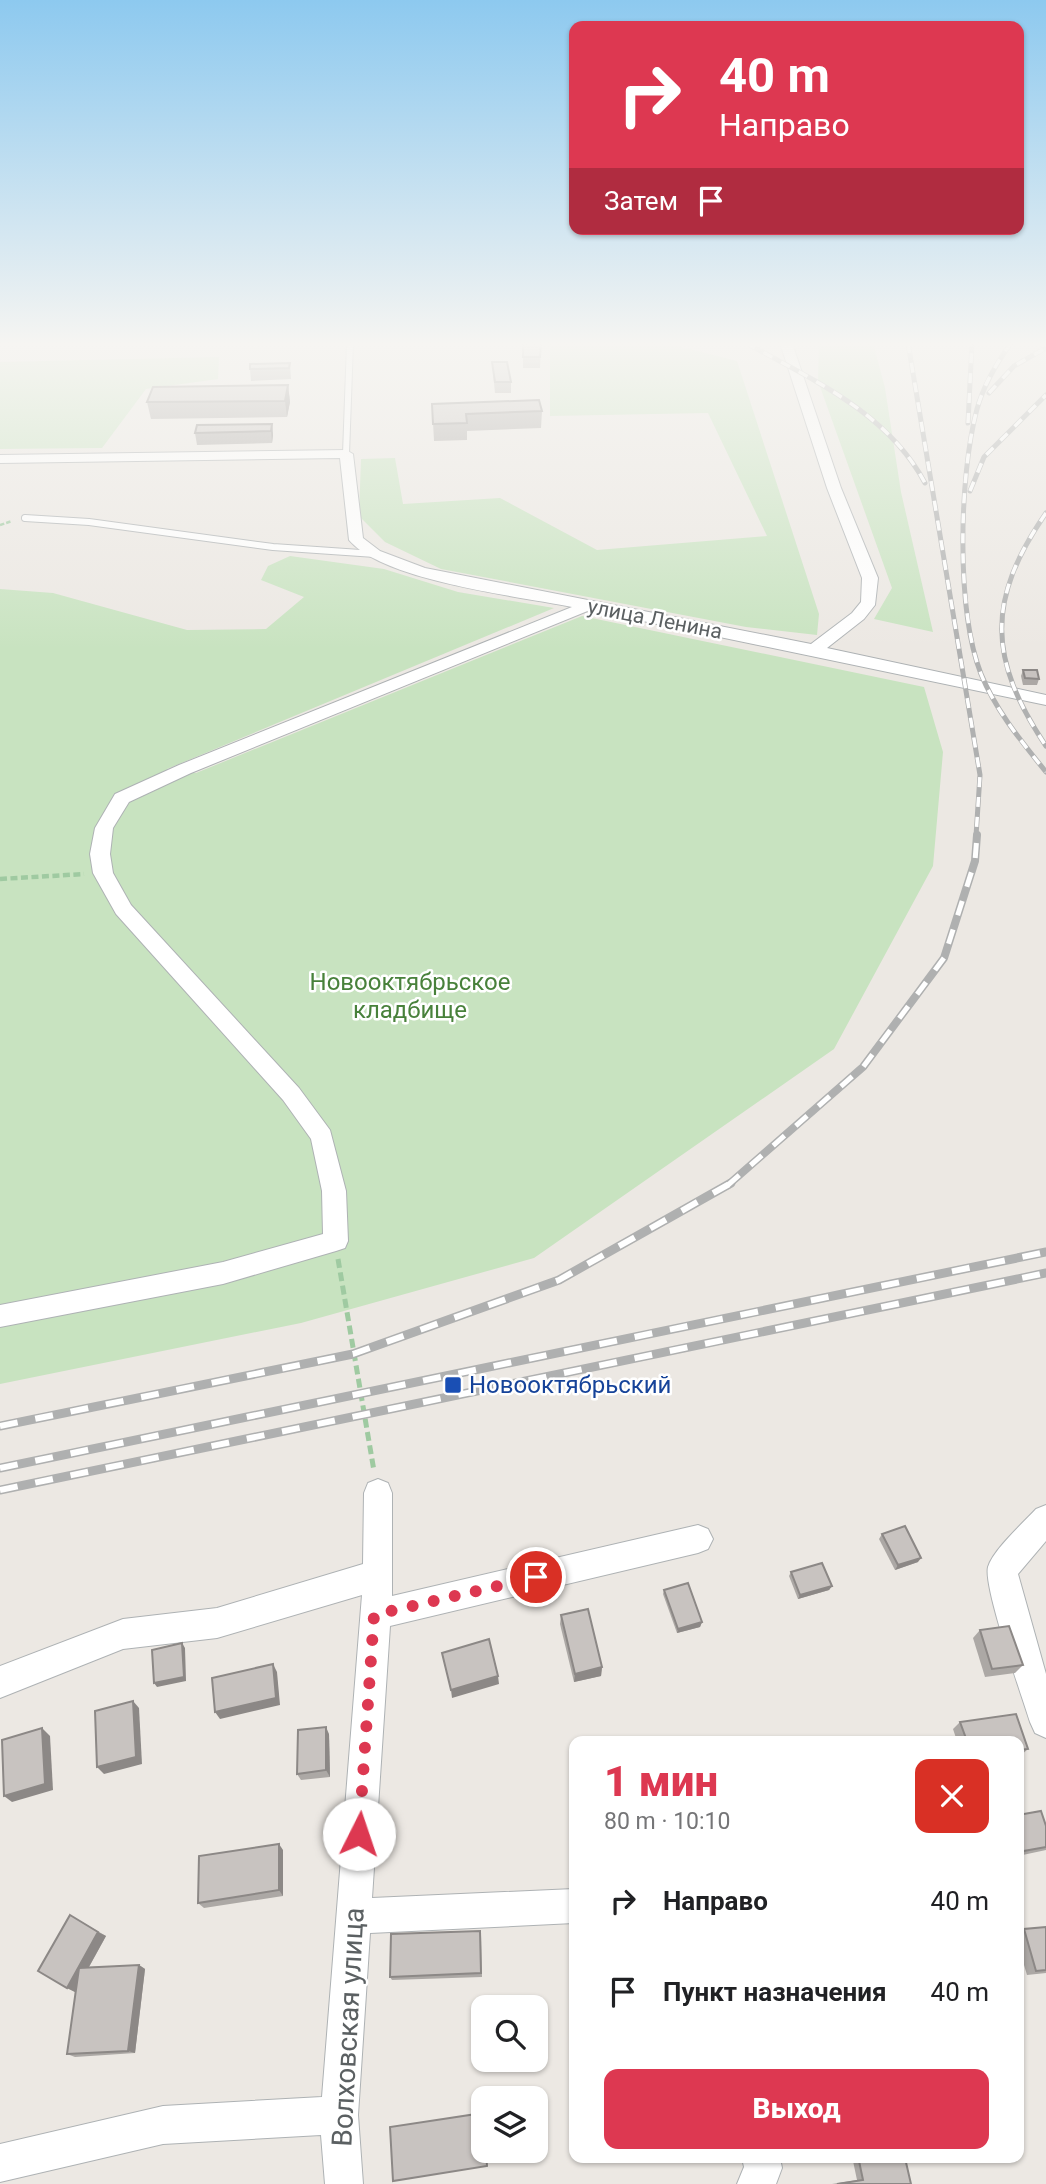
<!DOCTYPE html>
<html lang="ru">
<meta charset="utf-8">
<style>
body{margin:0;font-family:Roboto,sans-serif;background:#f6f6f6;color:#202124;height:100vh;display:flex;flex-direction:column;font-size:26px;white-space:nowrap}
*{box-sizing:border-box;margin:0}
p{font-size:23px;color:#757577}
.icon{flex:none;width:38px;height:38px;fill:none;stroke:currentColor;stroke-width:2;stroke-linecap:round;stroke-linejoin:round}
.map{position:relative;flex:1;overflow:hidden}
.side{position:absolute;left:569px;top:1736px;width:455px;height:427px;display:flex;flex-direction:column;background:#fff;border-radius:14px;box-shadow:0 2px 5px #0004}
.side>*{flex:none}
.guide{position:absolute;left:569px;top:21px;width:455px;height:214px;border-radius:14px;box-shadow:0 2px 5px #0004;background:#dd3851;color:#fff;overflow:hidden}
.tools{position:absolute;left:471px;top:1995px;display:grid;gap:14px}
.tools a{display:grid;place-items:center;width:77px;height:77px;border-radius:14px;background:#fff;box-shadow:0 2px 5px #0004;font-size:35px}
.pin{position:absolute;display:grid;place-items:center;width:60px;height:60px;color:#fff;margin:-30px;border:4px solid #fff;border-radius:50%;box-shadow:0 2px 7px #0007}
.me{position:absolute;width:77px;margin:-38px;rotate:4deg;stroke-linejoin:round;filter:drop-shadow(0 0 5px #0008)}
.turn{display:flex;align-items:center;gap:24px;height:147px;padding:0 35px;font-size:32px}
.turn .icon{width:91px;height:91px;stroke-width:2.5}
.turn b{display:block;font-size:49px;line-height:60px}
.then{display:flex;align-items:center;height:66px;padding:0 35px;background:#0003;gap:14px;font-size:26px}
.round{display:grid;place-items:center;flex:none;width:74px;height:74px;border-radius:14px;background:#f6f6f6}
.head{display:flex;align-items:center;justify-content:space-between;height:119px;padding:0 35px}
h1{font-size:42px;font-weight:800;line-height:52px;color:#dd3851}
.cta{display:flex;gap:14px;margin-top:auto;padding:14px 35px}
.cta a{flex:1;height:80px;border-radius:14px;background:#dd3851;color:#fff;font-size:28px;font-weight:800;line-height:80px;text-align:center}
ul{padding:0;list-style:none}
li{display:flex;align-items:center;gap:21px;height:91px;padding:0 35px}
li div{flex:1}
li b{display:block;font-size:26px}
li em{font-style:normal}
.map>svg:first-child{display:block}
.green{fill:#c8e3c0}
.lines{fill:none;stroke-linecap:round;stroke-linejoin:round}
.lane-casing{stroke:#aeb2b4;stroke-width:8}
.street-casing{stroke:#aeb2b4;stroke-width:2}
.path-far2{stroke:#9fcaa1;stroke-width:2.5;stroke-dasharray:4.5 2;stroke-linecap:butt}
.path-far1{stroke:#9fcaa1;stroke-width:4.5;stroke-dasharray:7 3.5;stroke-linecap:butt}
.path{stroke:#9fcaa1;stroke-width:5;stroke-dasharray:9 4.5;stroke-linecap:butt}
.lane{stroke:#fff;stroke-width:6}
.street{fill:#fff;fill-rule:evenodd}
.rail-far2-casing{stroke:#afb0b0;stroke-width:5}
.rail-far1-casing{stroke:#afb0b0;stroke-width:8}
.rail-casing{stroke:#afb0b0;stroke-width:9}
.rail-far2{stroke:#fff;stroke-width:3.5;stroke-dasharray:10;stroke-linecap:butt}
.rail-far1{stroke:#fff;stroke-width:5;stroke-dasharray:15;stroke-linecap:butt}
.rail{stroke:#fff;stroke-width:6;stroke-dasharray:18;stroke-linecap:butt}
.wall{fill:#aca8a5}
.shaded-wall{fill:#8c8886}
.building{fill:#c8c3c0;stroke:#8c8886;stroke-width:2}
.route{stroke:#dd3851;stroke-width:12;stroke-dasharray:0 21.6}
.transit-dot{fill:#1a4fb4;stroke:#fff;stroke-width:2.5}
.labels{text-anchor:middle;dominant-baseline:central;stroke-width:5;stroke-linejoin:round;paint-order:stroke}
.far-street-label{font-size:21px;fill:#5b6062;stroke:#fff}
.park-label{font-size:24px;fill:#48813b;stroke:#fff}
.transit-label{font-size:24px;fill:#164399;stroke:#fff;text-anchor:start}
.near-street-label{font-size:28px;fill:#5b6062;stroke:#fff}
</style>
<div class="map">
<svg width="1046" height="2184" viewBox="0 0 1046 2184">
<rect width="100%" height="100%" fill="#ece8e3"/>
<!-- green -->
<g class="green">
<polygon points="538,343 666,343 737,361 819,614 817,635 746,627 441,569 385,542 359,516 361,459 395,458 403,504 500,498 597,550 767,536 708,413 550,416 550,347"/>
<polygon points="819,343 873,343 885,388 901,492 933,632 874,619 892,588 818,381"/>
<polygon points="219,357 218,379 146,389 102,448 0,449 0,362"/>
<polygon points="290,556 384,569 458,592 554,608 167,769 196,773 582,616 924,687 943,752 933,866 834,1049 534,1258 301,1323 0,1384 0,589 53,593 187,630 266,629 304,597 261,580 268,566"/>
</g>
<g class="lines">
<!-- lane casing -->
<g class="lane-casing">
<g id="lane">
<polyline points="346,454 350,343"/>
<polyline points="25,518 89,522 273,547 375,554"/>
</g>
</g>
<!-- street casing -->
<g class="street-casing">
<g id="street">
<path d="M780,343H792L841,488L878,578L875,605L864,619L827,648L1046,695V705L590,610L191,773L129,802L113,828L110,854L113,873L131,905L299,1088L330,1130L346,1191L348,1241L345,1248L336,1251L223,1284L0,1327V1305L223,1262L323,1234L322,1191L311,1139L283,1100L116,914L93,873L90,854L95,828L115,794L179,765L572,607C517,596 384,581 349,540L340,458L0,463V455L346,450L353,454L363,538L380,551L425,568L811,644L852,613L861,602L862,578L827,488Z"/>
<polygon points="378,1479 388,1483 392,1493 392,1596 698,1525 708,1529 713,1539 708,1549 698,1553 390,1626 372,1898 574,1889 574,1923 370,1933 358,2115 363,2184 325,2184 321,2135 163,2144 0,2182 0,2144 163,2106 322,2097 362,1595 217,1638 123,1649 0,1698 0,1666 123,1619 217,1608 363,1564 364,1493 368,1483"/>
<path d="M1046,1505V1541L1018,1574L1046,1674V1738L1035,1733L1030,1722C1022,1696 983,1587 988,1567C993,1550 1023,1523 1036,1509Z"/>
<polygon points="742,2158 780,2158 782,2168 776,2184 737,2184 744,2167"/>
</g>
</g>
<!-- path-far2 -->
<polyline class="path-far2" points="0,525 12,521"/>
<!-- path-far1 -->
<polyline class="path-far1" points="0,879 84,874"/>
<!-- path -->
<polyline class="path" points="338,1259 374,1471"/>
<!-- lane -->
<use href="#lane" class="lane"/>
<!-- street -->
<use href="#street" class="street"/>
<!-- rail-far2 casing -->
<g class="rail-far2-casing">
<g id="rail-far2">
<path d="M746,343C813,380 888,413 925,483"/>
<polyline points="908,343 980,775 976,836"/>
<path d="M1011,343C996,364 984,384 977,409C959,476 956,610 981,674C996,711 1022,742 1046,772"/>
<polyline points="989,393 1014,366 1046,348"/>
<polyline points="968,423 972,343"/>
<polyline points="970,491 984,457 1046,395"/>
<path d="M1046,513C986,600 988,659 1046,746"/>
</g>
</g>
<!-- rail-far1 casing -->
<g class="rail-far1-casing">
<polyline id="rail-far1" points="728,1185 863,1067 944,958 975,861 977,835"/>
</g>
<!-- rail casing -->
<g class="rail-casing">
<g id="rail">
<polyline points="0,1426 353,1354 559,1280 731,1183"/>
<polyline points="0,1468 1046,1252"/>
<polyline points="0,1490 1046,1273"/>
</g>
</g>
<!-- rail-far2 -->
<use href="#rail-far2" class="rail-far2"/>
<!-- rail-far1 -->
<use href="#rail-far1" class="rail-far1"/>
<!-- rail -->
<use href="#rail" class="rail"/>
</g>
<!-- wall -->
<g class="wall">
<polygon points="523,343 541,343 540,368 523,368"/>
<polygon points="492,362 511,382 511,393 495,393 493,373"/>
<polygon points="290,363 291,379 251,381 250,369"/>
<polygon points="288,385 290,402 287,417 151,419 147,402"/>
<polygon points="432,404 542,411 541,428 467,431 467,440 434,441"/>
<polygon points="272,424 273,435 272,443 197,445 195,433"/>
<polygon points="1023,670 1039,679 1037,685 1023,685 1021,676"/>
<polygon points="882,1534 918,1562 895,1570 879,1539"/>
<polygon points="791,1572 832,1586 829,1590 798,1599 789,1576"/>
<polygon points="664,1590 702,1622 700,1627 677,1633 663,1594"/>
<polygon points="561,1615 602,1667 601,1676 574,1682 560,1624"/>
<polygon points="980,1630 1023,1665 1015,1673 985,1677 973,1638"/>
<polygon points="1016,1714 1028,1749 1020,1756 1018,1756 1018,1741 957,1741 953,1729 960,1722"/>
<polygon points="329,1734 330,1777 301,1780 297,1774"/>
<polygon points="1018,1815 1046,1826 1046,1850 1018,1856"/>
<polygon points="283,1850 283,1896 204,1908 198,1903"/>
<polygon points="70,1915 106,1936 89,1967 139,1965 145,1969 135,2053 75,2057 67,2054 76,1990 75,1992 67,1988 38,1971"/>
<polygon points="1046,1927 1046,1973 1027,1975 1018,1945 1018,1932 1024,1929"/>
<polygon points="481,1935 482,1977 392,1980 390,1977"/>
<polygon points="877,2158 911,2184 832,2184 857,2180 853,2161"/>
</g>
<!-- shaded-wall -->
<g class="shaded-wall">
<polygon points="288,385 290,402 287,417 285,401"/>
<polygon points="272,424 273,435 272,443 271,431"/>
<polygon points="921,1558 918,1562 895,1570 898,1565"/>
<polygon points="832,1586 829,1590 798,1599 800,1595"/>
<polygon points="702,1622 700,1627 677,1633 678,1629"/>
<polygon points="182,1643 185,1648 186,1681 157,1687 154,1683"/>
<polygon points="273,1664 277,1672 280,1705 220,1719 215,1712"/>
<polygon points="602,1667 601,1676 574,1682 575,1674"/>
<polygon points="498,1676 499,1684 452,1698 451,1690"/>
<polygon points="133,1701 139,1708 142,1764 104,1774 97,1767"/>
<polygon points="326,1727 329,1734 330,1777 326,1770"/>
<polygon points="42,1728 50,1736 53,1790 12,1802 4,1796"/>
<polygon points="279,1844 283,1850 283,1896 279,1890"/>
<polygon points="98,1932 106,1936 75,1992 67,1988"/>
<polygon points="139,1965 145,1969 135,2053 128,2051"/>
</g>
<!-- building -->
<g class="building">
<polygon points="523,343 541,343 540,357 523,357"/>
<polygon points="492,362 507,362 511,382 495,382"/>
<polygon points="290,363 289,368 250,369 250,364"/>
<polygon points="288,385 285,401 147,402 153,387"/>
<polygon points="539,400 542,411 466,414 467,423 433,424 432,404"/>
<polygon points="272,424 271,431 195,433 197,425"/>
<polygon points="1023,670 1037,670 1039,679 1025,678"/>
<polygon points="905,1526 921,1558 898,1565 882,1534"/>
<polygon points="822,1563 832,1586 800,1595 791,1572"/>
<polygon points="688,1583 702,1622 678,1629 664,1590"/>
<polygon points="588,1609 602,1667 575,1674 561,1615"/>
<polygon points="1009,1626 1023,1665 992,1669 980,1630"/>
<polygon points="489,1639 498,1676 451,1690 442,1653"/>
<polygon points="182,1643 184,1677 154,1683 152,1650"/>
<polygon points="273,1664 276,1698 215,1712 212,1678"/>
<polygon points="133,1701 136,1757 97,1767 95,1711"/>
<polygon points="1016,1714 1028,1749 1018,1750 1018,1741 967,1741 960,1722"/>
<polygon points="326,1727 326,1770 297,1774 298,1730"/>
<polygon points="42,1728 45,1784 4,1796 2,1740"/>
<polygon points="1041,1811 1046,1826 1046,1847 1018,1852 1018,1815"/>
<polygon points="279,1844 279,1890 198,1903 199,1856"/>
<polygon points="70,1915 98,1932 67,1988 38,1971"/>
<polygon points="1046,1927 1046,1970 1036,1971 1024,1929"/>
<polygon points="480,1931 481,1973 390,1977 391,1934"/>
<polygon points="139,1965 128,2051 67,2054 79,1968"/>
<polygon points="483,2113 483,2151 486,2151 487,2166 393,2181 390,2127"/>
<polygon points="879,2158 905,2158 911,2184 837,2184 863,2180 859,2161"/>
</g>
<!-- sky -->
<linearGradient id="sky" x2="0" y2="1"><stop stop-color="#8dc9ef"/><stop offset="0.53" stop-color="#f6f5f2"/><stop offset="1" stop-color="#f6f5f2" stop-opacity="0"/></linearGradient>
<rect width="1046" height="649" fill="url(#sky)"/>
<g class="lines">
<!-- route -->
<polyline class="route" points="359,1834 374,1615 536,1577"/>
</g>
<!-- markers -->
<rect class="transit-dot" x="444" y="1376" width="18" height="18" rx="3.5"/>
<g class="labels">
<!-- far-street labels -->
<g class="far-street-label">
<text transform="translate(655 619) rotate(11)">улица Ленина</text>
</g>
<!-- park labels -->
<g class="park-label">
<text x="410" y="982">Новооктябрьское<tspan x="410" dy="28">кладбище</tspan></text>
</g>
<!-- transit labels -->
<g class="transit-label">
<text x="469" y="1385">Новооктябрьский</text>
</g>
<!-- near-street labels -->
<g class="near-street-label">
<text transform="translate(348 2027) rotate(-87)">Волховская улица</text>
</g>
</g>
</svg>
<div class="tools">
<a><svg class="icon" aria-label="search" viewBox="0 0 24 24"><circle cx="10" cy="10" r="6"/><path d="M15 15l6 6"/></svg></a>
<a><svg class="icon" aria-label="layers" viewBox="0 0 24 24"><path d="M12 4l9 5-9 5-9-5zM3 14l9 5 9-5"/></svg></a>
</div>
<div class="pin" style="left:536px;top:1577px;background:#d93025"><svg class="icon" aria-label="arrive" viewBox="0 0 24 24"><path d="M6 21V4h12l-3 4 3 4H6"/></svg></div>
<svg class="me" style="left:359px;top:1834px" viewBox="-20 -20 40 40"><circle r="19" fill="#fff"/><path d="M0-13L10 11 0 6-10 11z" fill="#dd3851"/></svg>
<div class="guide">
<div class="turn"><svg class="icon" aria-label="right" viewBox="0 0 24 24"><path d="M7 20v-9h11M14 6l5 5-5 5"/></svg><div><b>40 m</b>Направо</div></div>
<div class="then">Затем<svg class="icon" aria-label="arrive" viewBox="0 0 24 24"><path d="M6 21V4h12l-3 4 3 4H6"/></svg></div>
</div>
<section class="side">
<div class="head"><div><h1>1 мин</h1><p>80 m · 10:10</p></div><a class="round" style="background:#d93025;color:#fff"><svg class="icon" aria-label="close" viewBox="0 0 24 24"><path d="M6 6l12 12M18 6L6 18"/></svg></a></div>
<ul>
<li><svg class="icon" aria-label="right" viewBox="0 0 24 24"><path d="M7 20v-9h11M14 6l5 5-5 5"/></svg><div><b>Направо</b></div><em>40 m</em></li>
<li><svg class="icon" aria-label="arrive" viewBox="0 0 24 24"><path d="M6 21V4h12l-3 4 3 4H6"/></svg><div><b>Пункт назначения</b></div><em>40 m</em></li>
</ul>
<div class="cta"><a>Выход</a></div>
</section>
</div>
